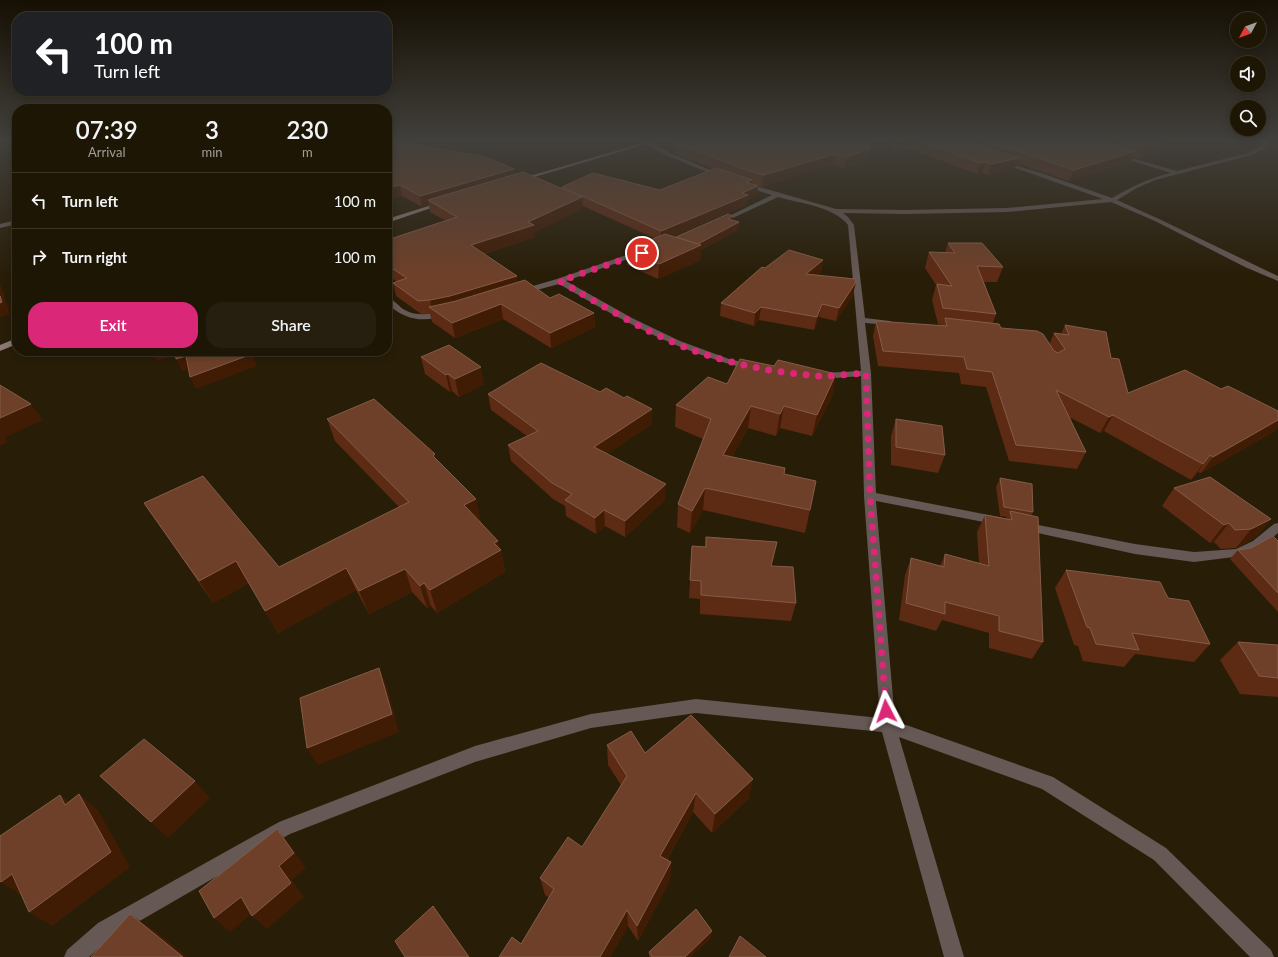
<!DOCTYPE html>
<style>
body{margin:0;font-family:Lato,sans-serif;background:#261f0f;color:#f1f3f6;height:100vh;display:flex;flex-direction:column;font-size:15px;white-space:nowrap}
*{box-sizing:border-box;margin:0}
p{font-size:13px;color:#a19f9a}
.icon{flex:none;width:22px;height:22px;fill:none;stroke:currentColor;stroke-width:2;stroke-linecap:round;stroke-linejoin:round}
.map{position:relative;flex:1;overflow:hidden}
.sheet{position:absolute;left:12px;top:104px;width:380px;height:252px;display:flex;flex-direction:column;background:#1e1605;border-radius:16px;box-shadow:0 2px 10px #0003,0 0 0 1px #3c3527}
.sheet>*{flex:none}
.guide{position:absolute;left:12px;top:12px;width:380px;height:84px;border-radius:16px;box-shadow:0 2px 10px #0003,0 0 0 1px #3c3527;background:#202124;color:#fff;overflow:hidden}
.needle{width:26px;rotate:229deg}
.buttons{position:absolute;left:1230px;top:12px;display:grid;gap:8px}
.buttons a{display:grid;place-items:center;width:36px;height:36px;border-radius:50%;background:#1e1605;box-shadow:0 2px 10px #0003,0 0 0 1px #3c3527;font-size:20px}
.pin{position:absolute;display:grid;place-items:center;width:34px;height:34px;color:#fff;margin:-17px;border:2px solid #fff;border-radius:50%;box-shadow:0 1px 4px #0007}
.me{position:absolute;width:44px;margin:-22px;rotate:356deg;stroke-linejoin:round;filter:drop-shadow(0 0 3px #0008)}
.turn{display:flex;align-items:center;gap:14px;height:84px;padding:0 16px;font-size:18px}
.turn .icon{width:52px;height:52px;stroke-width:2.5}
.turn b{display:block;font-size:28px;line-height:34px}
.eta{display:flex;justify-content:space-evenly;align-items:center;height:68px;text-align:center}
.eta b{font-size:24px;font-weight:600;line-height:28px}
.action{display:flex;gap:8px;margin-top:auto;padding:8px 16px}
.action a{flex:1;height:46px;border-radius:16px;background:#db2777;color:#fff;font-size:16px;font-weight:600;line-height:46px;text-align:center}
.action a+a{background:#261f0f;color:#f1f3f6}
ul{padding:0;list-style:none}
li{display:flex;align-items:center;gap:12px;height:56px;padding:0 16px;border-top:1px solid #3c3527}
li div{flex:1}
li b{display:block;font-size:15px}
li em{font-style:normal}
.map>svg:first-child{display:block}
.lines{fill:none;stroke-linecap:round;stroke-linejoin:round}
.minor{fill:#655855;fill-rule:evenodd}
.secondary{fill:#8c7973;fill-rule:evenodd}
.wall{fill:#5d2a14}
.shaded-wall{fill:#411c05}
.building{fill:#6e402a;stroke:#845c48}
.route{stroke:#db2777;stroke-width:7;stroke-dasharray:0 12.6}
</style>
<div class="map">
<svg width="1278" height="957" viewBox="0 0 1278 957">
<rect width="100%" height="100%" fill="#281d07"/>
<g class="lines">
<!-- minor -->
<g class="minor">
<polygon points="645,142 649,142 670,153 724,176 719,177 666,155 645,144"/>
<path d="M1264,142H1269L1265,148L1252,155L1155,180L1137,188L1117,200L1159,219L1278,276V281L1245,267L1155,221L1111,202L1007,212L905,214L843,213L848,217L854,225L865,318L890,321L894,323L890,325L865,323L871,373L876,493L999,517L1003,518L1005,521L1003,524L999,525L876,501L895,721L1053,777L1166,848L1271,950L1274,957H1250L1154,860L1042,789L899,737L964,957H944L882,732L696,713L591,728L475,762L290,834L112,937L89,957H64L67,950L98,923L279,822L475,746L591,714L696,699L880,718L864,496L861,376L823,379L818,376L823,373L861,371L848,225C835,207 799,203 778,197L722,223L717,222L772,195L743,186L742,185L745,183L836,209L905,210L1007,208L1103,199L1001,163V161L1044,174L1112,198C1131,187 1149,178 1171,173L1117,156V154L1177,171L1248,153L1261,146Z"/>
<polygon points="17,220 17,224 0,228 0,224"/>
<path d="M638,251H644L645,253L566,281L632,318L680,341L729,359L755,365L757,367L755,369L752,370C678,352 623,321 559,284L522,294L518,292L519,290L557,279Z"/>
<path d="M387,298C393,299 398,305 403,309C416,317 429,314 444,312L448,314L447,316C422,322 407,321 387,304Z"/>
<polygon points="1023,522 1135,544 1194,552 1236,549 1253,541 1274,524 1278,523 1278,533 1261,547 1242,556 1194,562 1135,554 1019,529 1017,526 1019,523"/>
</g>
<!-- secondary -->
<g class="secondary">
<polygon points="646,142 653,142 521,181 516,180"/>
<polygon points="441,202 446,203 387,223 387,219"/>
<polygon points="17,338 17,344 0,351 0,345"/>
</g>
</g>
<!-- wall -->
<g class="wall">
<polygon points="387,142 514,169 515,174 562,189 562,187 660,190 714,169 675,153 676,143 869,142 868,160 844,168 833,164 762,187 752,184 758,186 757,196 747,200 746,205 673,236 676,237 733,220 739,222 738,230 701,250 700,260 658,279 627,265 627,250 654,238 583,206 583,209 534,232 535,237 484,254 517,276 517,282 550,298 594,313 595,327 551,348 503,319 455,338 432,322 430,314 421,314 396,296 393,283 397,282 387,275 387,240 446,221 430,212 429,205 422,207 402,196 387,200"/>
<polygon points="892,142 1182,142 1181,144 1141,159 1133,157 1131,162 1069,181 1017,163 1015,168 988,175 982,173 977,174 907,148 894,152"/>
<polygon points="948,243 1003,267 997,282 984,282 996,314 993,323 1001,328 1049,345 1054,333 1061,334 1065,325 1111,358 1128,393 1275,431 1201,473 1198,472 1191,480 1104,431 1100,433 1069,417 1086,452 1077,469 1009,461 986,387 961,384 959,373 878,366 873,336 876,321 942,326 942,325 938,324 932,300 936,285 925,268 929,252 945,253"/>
<polygon points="823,260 821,272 817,276 853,295 836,321 819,317 814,330 759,320 754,326 720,316 721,303 765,268"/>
<polygon points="421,357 484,384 459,397 452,391 450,392 425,374"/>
<polygon points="774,366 836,374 832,396 812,436 780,428 776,436 748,428 732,457 785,468 784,474 810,510 805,533 703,510 690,533 677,527 678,504 703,439 675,427 676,405"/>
<polygon points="488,394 652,424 607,454 665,500 625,537 605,526 596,534 566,516 565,506 553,499 511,461 508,445 527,436 491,410"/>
<polygon points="327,419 437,460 481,521 480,522 501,550 505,572 437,613 431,606 427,608 412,592 369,614 356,590 278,633 249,583 213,603 159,525 144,503 279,567 399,507 335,441"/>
<polygon points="896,419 945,455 938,473 891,465 891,436"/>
<polygon points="1000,478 1033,512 1031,515 1043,642 1032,659 989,648 989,633 942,620 936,631 899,620 905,575 911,558 940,566 945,554 979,563 977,532 985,515 1006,519 1007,517 1000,516 996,487"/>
<polygon points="1174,488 1271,519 1256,537 1236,548 1221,549 1214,542 1210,543 1162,506"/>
<polygon points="706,537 796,603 791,621 700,614 700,599 689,598 692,546 705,547"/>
<polygon points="1278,541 1278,612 1230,559 1238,550 1251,548"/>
<polygon points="1066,570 1168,598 1210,644 1194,662 1135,654 1124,667 1083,661 1078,646 1074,645 1055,588"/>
<polygon points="1238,642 1278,645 1278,697 1240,694 1220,660"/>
<polygon points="607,745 645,753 749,798 712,833 693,812 667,860 671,862 670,880 638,941 628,926 610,957 499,957 521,944 549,898 545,895 540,878 582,847 621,785 608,765"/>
<polygon points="711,938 690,957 649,957 649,952"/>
</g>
<!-- shaded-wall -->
<g class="shaded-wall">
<polygon points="897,142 908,142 907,148 894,152"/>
<polygon points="1163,142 1182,142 1181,144 1141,159 1145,148"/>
<polygon points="870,149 868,160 844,168 846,157"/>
<polygon points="1136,151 1131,162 1069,181 1074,170"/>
<polygon points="835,154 833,164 762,187 764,175"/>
<polygon points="1019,158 1015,168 988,175 991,164"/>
<polygon points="986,162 982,173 977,174 980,163"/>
<polygon points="514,169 515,179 428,200 429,205 422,207 420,196"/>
<polygon points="752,180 752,189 758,186 757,196 747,200 746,205 661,241 661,231 742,193 746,182"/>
<polygon points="400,185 402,196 387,200 387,188"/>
<polygon points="582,197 583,209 534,232 535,237 473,257 471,245 528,222"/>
<polygon points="733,216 733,223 728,219"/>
<polygon points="739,222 738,230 701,250 700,260 658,279 659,264"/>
<polygon points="823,260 821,272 804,287 806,274"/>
<polygon points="517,276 518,289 432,309 430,300"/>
<polygon points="856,282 853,295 836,321 839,308"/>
<polygon points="0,283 10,314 0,317"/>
<polygon points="501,304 503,319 455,338 452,323"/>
<polygon points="822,304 819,317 814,330 817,317"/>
<polygon points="761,307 759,320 754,326 755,313"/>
<polygon points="594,313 595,327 551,348 550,333"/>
<polygon points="151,351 179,351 180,354 157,361"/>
<polygon points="252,354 257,366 196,389 190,377"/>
<polygon points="186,356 192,368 182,371 176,359"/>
<polygon points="481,367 484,384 459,397 455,379"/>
<polygon points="448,374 452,391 450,392 446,375"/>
<polygon points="836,374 832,396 812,436 817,415"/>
<polygon points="31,404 43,420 4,438 8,442 0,446 0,418"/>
<polygon points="751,406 748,428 721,477 723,455"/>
<polygon points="784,406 780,428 776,436 780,414"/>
<polygon points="652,409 652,424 594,463 594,447"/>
<polygon points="1113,415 1104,431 1100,433 1109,417"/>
<polygon points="1278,420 1278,427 1275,431 1201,473 1213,457"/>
<polygon points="435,454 441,477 433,456"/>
<polygon points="1210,455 1198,472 1191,480 1203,464"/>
<polygon points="666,484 665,500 625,537 625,521"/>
<polygon points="705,488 703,510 690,533 692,511"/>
<polygon points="476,499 481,521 469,528 464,505"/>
<polygon points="604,510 605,526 596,534 595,518"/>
<polygon points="1271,519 1256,537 1236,548 1251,529"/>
<polygon points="1229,523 1214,542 1210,543 1224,525"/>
<polygon points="498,541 500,550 501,550 505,572 437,613 430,590"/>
<polygon points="236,561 249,583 213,603 199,581"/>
<polygon points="346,568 356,590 278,633 265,611"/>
<polygon points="405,569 412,592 369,614 359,591"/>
<polygon points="424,583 431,606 427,608 420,586"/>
<polygon points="379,668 387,686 399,732 318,765 307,748"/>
<polygon points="753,779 749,798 712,833 715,814"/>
<polygon points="195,781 210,798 168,838 151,822"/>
<polygon points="696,793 693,812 659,874 660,856"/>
<polygon points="79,794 98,810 130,867 52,926 29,912"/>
<polygon points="60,795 80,811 65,805"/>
<polygon points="277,829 290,845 306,868 292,880 304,897 267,929 252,916 279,866"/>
<polygon points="671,862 670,880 638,941 637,926"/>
<polygon points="12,874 24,897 1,882"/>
<polygon points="241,897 256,910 230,932 214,918"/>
<polygon points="627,910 628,926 610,957 600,957"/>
<polygon points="130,914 159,934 187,957 183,957"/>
<polygon points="712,931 711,938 690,957 685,957"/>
</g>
<!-- building -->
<g class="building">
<polygon points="387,142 402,142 486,157 514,169 420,196 400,185 387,188"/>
<polygon points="680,142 869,142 870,149 846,157 835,154 764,175 749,171 676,143"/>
<polygon points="922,142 966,142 1019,158 991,164 986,162 980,163"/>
<polygon points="986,142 1102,142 1136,151 1074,170 1033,156"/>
<polygon points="1123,142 1163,142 1145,148"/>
<polygon points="716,168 752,180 746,182 758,186 742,193 748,195 661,231 562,187 593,173 660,190"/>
<polygon points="523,172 582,197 528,222 534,225 471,245 517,276 450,296 430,300 418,301 393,283 407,278 387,265 387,240 457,217 428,200"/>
<polygon points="728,214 733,216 728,219 739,222 698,244 676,237"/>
<polygon points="665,234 701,245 659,264 627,250"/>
<polygon points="948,243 982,243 1003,267 977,266 996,314 943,308 937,284 952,286 929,252 955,253"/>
<polygon points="789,250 823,260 806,274 855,279 856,282 839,308 822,304 817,317 761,307 755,313 721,303 762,267 765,268"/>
<polygon points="525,280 550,298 559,294 594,313 550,333 501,304 452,323 429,307 456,301"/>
<polygon points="0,296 2,302 0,303"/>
<polygon points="945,318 999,324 1001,328 1037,331 1043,334 1054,351 1058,353 1065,349 1054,333 1069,335 1065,325 1106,332 1111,358 1119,359 1128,393 1185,370 1221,389 1228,386 1278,411 1278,420 1213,457 1210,455 1203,464 1113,415 1109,417 1056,390 1086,452 1016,445 992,372 967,369 964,357 883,351 876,321 947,326"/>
<polygon points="449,345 481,367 455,379 448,374 446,375 421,357"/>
<polygon points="175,351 249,351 252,354 190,377 186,356 176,359"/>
<polygon points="740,359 774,366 778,360 836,374 817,415 784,406 780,414 751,406 723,455 785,468 784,474 816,481 810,510 705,488 692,511 678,504 711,419 676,405 708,377 727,384"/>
<polygon points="541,363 600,392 606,388 624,398 627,396 652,409 594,447 666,484 625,521 604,510 595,518 565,500 572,494 552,483 508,445 538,431 488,394"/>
<polygon points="0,385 31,404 0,418"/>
<polygon points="374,399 435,454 433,456 476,499 464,505 498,541 494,543 501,550 430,590 424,583 420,586 405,569 359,591 346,568 265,611 236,561 199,581 144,503 203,476 279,567 409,502 327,419"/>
<polygon points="896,419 942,426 945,455 896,447"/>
<polygon points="1210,477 1271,519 1251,529 1235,530 1229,523 1224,525 1174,488"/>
<polygon points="1000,478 1032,484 1033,512 1004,507"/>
<polygon points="1010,511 1038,517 1043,642 999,631 999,616 945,602 945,614 906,603 911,558 944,567 945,554 989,566 985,515 1012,520"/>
<polygon points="1273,536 1278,541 1278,593 1238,550 1251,548"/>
<polygon points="706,537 777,542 771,566 793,567 796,603 701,595 701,581 690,580 692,546 706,547"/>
<polygon points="1066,570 1160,582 1168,598 1189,601 1210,644 1132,633 1139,650 1096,644 1090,628 1087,627"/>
<polygon points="1238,642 1278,645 1278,678 1259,676"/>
<polygon points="379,668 392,714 307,748 300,698"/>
<polygon points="691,715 753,779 715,814 696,793 660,856 671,862 637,926 627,910 600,957 499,957 512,937 521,944 554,889 540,878 568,837 582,847 627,776 607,745 631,731 645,753"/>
<polygon points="144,739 195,781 151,822 100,776"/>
<polygon points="79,794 111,852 29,912 12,874 1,882 0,881 0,836 60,795 65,805"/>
<polygon points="277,829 294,853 279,866 291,883 252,916 241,897 214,918 199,891"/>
<polygon points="433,906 469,957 405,957 395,941"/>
<polygon points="696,909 712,931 685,957 652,957 649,952"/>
<polygon points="130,914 183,957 91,957"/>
<polygon points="740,936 766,957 729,957"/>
</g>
<!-- sky -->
<linearGradient id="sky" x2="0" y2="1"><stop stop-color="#161004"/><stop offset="0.51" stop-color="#42403c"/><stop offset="1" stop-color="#42403c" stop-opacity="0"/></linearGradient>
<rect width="1278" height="276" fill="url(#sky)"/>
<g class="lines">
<!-- route -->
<path class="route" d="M642,253L560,281C603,306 648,334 695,351C735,365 777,373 820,376C835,376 851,374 866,373L870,496L886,711"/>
</g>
</svg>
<div class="buttons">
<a><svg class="needle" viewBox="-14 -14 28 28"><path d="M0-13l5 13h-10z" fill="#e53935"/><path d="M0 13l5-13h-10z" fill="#a19f9a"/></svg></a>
<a><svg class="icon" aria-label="sound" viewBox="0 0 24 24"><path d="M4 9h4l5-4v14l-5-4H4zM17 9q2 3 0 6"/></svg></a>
<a><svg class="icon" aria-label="search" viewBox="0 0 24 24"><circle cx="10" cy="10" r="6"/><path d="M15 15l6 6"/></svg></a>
</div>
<div class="pin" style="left:642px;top:253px;background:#d93025"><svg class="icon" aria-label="arrive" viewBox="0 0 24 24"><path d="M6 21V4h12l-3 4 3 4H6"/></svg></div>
<svg class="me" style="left:886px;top:711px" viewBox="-20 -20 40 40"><path d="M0-17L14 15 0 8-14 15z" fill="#db2777" stroke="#fff" stroke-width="4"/></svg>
<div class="guide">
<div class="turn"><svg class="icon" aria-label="left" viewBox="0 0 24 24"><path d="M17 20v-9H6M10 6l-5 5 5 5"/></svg><div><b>100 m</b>Turn left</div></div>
</div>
<section class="sheet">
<div class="eta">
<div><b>07:39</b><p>Arrival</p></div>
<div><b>3</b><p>min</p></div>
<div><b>230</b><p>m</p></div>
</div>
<ul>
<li><svg class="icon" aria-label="left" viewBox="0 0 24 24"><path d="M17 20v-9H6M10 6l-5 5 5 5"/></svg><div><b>Turn left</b></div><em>100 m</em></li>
<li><svg class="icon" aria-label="right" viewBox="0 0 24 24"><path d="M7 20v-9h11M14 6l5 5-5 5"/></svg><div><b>Turn right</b></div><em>100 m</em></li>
</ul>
<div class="action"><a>Exit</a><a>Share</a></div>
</section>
</div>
